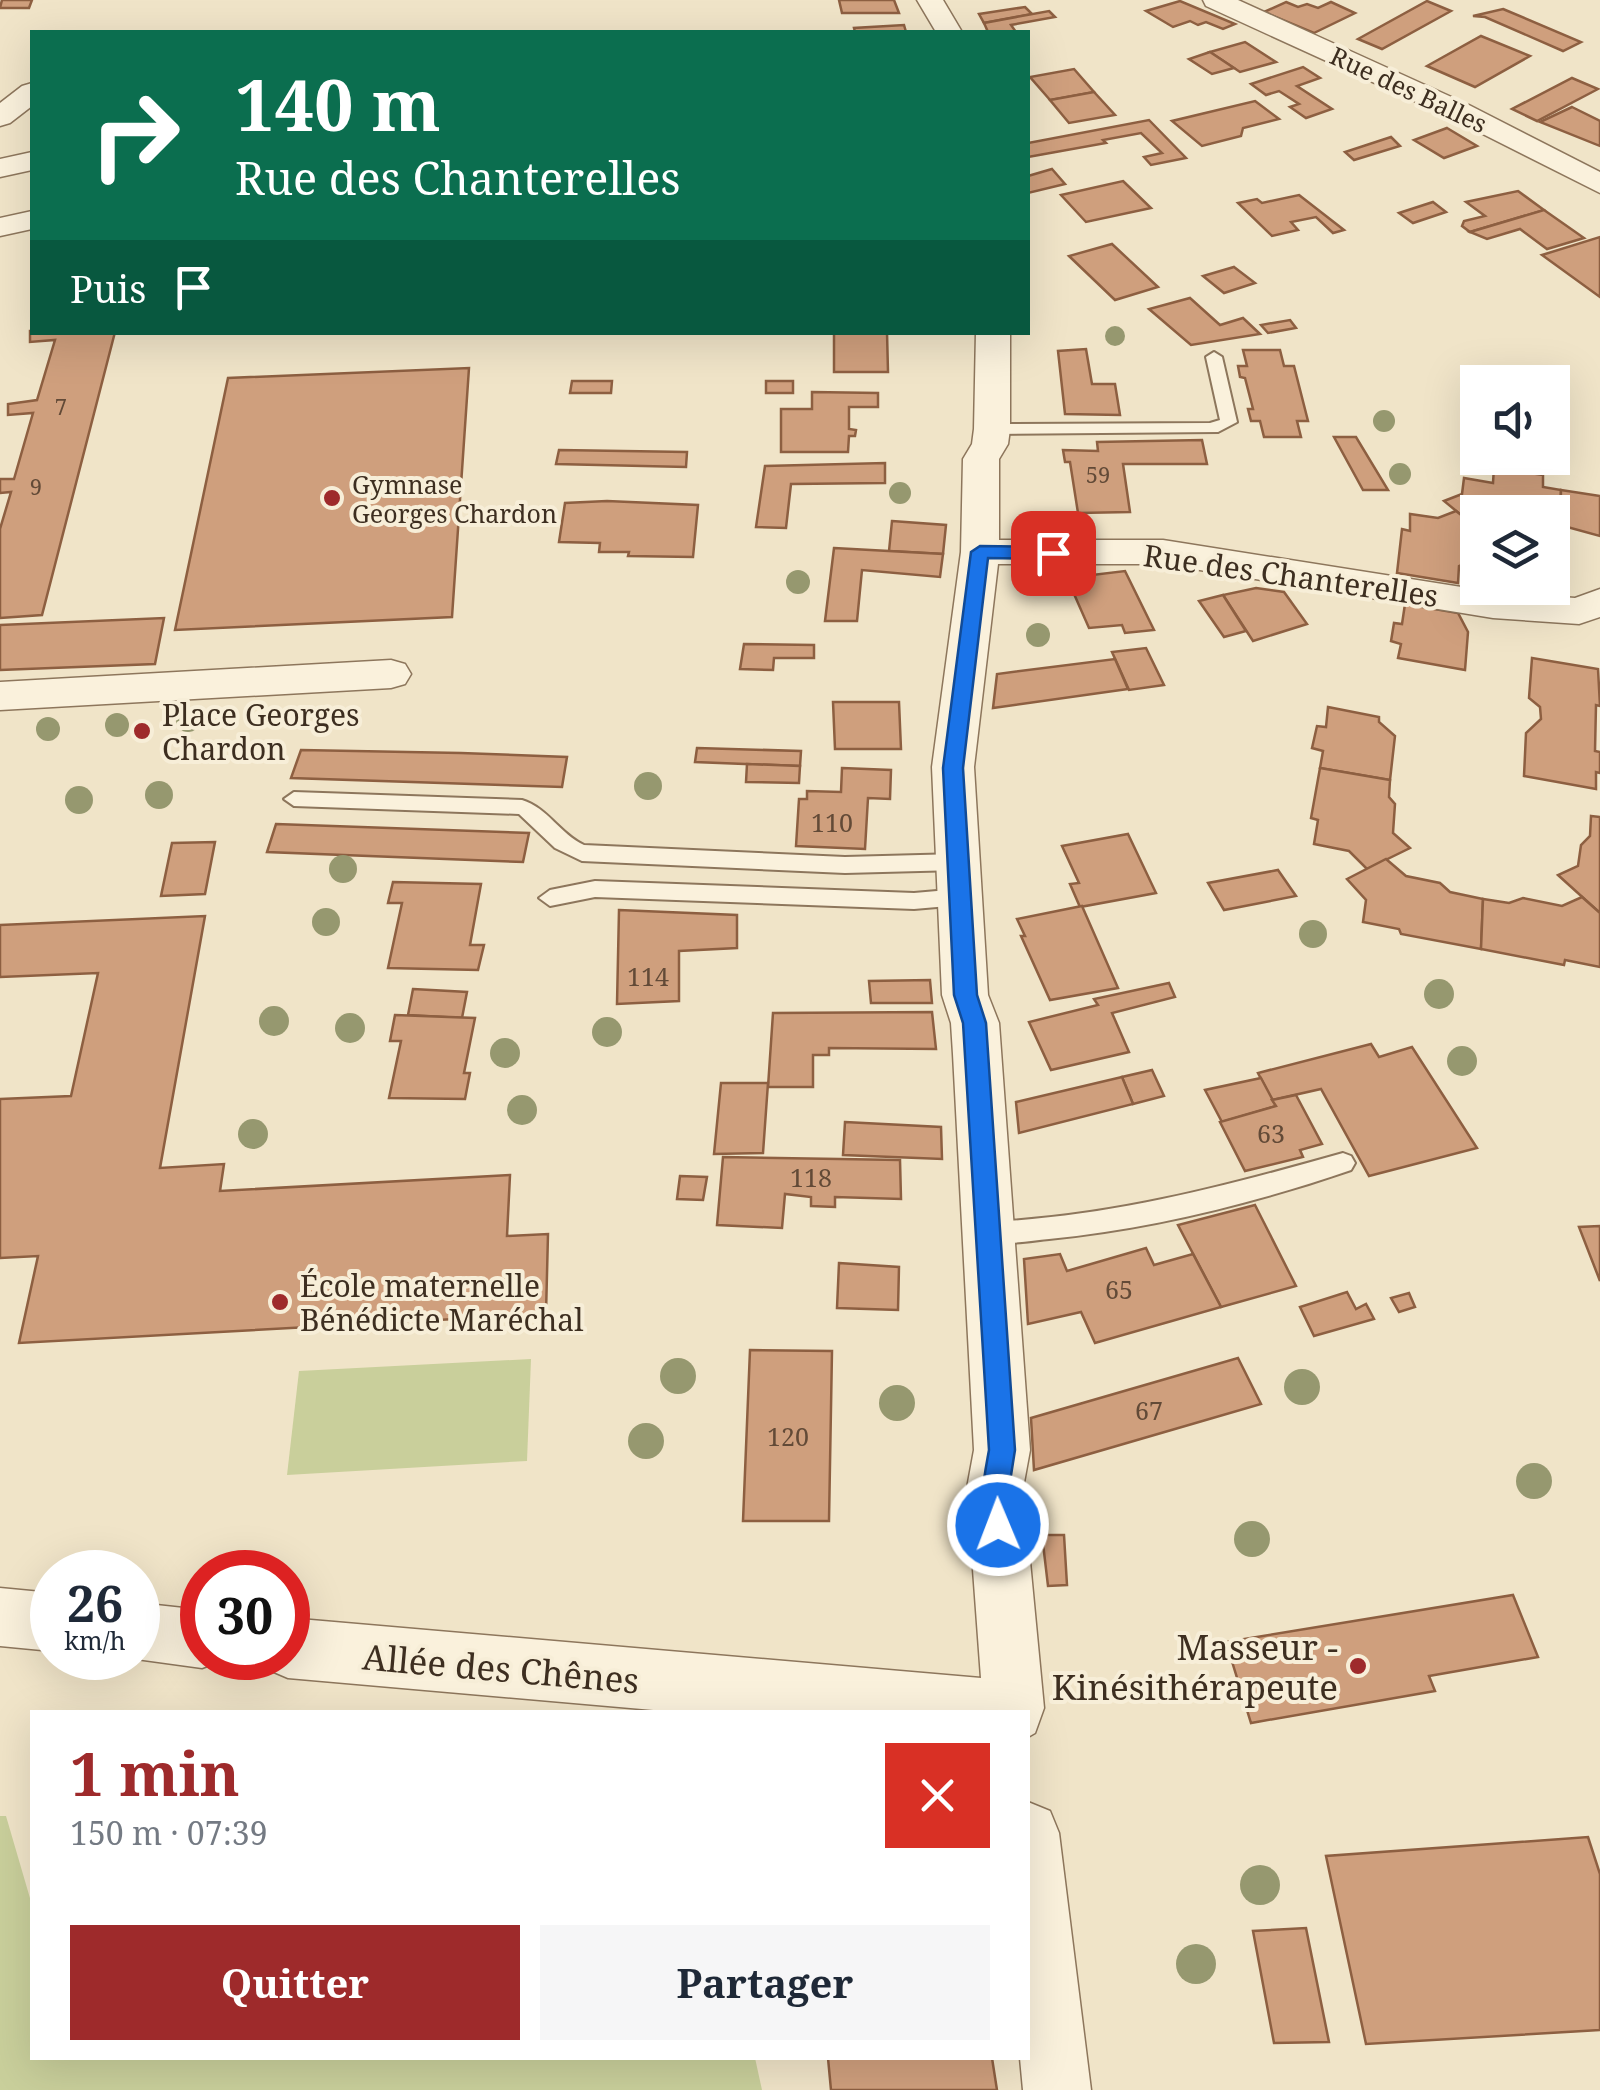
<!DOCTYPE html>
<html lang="fr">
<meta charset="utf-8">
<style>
body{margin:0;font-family:"Noto Serif",serif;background:#f6f6f7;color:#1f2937;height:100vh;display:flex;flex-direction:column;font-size:38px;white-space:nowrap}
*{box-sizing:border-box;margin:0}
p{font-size:32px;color:#747a83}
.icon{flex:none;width:55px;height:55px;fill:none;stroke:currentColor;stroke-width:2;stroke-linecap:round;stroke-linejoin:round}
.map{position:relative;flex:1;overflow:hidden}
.panel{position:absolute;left:30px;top:1710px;width:1000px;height:350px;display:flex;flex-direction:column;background:#fff;border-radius:0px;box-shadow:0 10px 40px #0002}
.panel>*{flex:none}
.banner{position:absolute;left:30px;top:30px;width:1000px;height:305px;border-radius:0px;box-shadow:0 10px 40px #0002;background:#0b6e4f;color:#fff;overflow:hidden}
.fabs{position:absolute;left:1460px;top:365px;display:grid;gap:20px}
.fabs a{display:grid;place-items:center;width:110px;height:110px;border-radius:0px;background:#fff;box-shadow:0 10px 40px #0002;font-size:50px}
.speed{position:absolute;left:30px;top:1550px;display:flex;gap:20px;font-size:50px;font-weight:700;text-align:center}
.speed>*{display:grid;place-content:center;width:130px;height:130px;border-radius:50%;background:#fff;box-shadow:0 10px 40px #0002;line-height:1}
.speed small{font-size:25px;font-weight:400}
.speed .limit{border:15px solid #d22;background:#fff;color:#111}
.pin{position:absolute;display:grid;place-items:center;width:85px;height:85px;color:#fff;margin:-42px;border-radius:20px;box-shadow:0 5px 15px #0006}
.me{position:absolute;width:110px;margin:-55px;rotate:359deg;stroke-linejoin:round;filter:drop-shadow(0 0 8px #0008)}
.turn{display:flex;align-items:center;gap:35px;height:210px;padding:0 40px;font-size:45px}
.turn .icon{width:130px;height:130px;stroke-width:2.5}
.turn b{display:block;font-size:70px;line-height:85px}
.then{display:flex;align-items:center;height:95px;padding:0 40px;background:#0003;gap:20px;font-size:38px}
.round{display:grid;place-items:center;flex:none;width:105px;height:105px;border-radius:0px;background:#f6f6f7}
.summary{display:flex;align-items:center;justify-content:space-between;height:170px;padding:0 40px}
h1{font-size:60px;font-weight:700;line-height:75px;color:#9e2a2b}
.button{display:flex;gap:20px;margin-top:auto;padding:20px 40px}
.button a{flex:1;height:115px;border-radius:0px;background:#9e2a2b;color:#fff;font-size:40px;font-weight:700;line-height:115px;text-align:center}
.button a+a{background:#f6f6f7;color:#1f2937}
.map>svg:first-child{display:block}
.green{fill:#c9cf9b}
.building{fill:#cf9f7d;stroke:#8d5f41;stroke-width:2.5}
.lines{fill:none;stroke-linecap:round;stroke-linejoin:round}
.service-casing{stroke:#8d765c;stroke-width:4}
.minor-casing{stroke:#8d765c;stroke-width:3}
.service{fill:#faf1dc;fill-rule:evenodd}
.minor{fill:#faf1dc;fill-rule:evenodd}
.tree{fill:#96986f}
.route{fill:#1a73e8;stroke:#114b97;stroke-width:2.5}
.poi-dot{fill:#9e2a2b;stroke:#f7eed8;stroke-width:4}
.labels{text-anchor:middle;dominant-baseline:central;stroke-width:8;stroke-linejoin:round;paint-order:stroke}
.far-number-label{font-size:22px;fill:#624a37}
.far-street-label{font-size:25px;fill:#3d2e20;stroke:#f7eed8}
.far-poi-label{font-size:25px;fill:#3d2e20;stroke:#f7eed8;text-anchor:start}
.number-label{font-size:25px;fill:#624a37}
.street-label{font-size:30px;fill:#3d2e20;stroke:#f7eed8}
.poi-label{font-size:30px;fill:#3d2e20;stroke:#f7eed8;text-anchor:start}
.near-poi-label{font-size:35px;fill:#3d2e20;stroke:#f7eed8;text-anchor:end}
.near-street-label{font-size:35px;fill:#3d2e20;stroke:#f7eed8}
</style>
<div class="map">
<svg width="1600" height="2090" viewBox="0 0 1600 2090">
<rect width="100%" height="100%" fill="#f0e4c8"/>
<!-- green -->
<g class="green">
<polygon points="531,1359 527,1461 287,1475 299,1371"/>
<polygon points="0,1816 6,1816 32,1905 32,2058 755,2058 762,2090 0,2090"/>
</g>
<!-- building -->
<g class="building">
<polygon points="2,0 32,0 29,8 0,8"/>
<polygon points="839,0 894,0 899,13 842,13"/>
<polygon points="1180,1 1235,24 1223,29 1206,22 1198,25 1190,21 1173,27 1146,11"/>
<polygon points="1427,1 1451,11 1382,49 1358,39"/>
<polygon points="1286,2 1298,7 1307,4 1318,8 1331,2 1355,13 1314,33 1264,12"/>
<polygon points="1025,7 1032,14 984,23 979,14"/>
<polygon points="1503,9 1581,42 1563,51 1485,17 1473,16"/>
<polygon points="1049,11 1055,17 1011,25 1016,32 988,32 984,23"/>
<polygon points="904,25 906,32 855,32 854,28"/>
<polygon points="1481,36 1530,56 1475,87 1427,66"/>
<polygon points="1245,42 1276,62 1240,72 1210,52"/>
<polygon points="1210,52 1234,68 1212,74 1189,59"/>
<polygon points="1303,67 1320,78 1297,86 1332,109 1306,118 1290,107 1299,104 1279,91 1266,95 1251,84"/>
<polygon points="1074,69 1094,92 1050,100 1030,77"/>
<polygon points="1572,78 1598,89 1537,121 1512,109"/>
<polygon points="1094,92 1115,115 1069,123 1050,100"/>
<polygon points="1255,101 1279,119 1243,128 1241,136 1202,146 1172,121"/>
<polygon points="1572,107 1600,121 1600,146 1540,122"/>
<polygon points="1149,120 1186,158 1151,165 1144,157 1162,153 1141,133 1103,140 1106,143 1028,157 1028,143"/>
<polygon points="1447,128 1477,146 1444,158 1414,140"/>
<polygon points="1391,137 1400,146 1354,160 1345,152"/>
<polygon points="1052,169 1065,184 1028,193 1028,176"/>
<polygon points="1123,181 1151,208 1086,222 1061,195"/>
<polygon points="1518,191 1544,210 1470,232 1462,226 1464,221 1485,216 1466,202"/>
<polygon points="1299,195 1344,230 1333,233 1316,217 1291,222 1298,230 1272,236 1238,203 1257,199 1262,203"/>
<polygon points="1433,202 1446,212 1413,223 1399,213"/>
<polygon points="1544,210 1584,238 1547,249 1520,229 1487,239 1470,232"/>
<polygon points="1600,237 1600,297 1542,255"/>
<polygon points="1112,244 1158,287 1115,300 1069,256"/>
<polygon points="1234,267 1255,283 1224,293 1203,276"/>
<polygon points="1190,298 1220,325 1243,318 1260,334 1191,345 1149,309"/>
<polygon points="1290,320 1296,328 1268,333 1261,325"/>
<polygon points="30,331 115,332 42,615 0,618 0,529 11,492 0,493 0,479 14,479 33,413 8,415 8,404 37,400 55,340 30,342"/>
<polygon points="834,332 887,332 888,372 834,372"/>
<polygon points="1086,349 1092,384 1115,384 1120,415 1065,414 1058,351"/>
<polygon points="1243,350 1280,350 1284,366 1294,366 1308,421 1297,421 1301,437 1264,437 1260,421 1251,421 1248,409 1253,409 1245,378 1240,377 1238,366 1247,366"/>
<polygon points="469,368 452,617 175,630 228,378"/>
<polygon points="572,381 612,381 611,393 570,393"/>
<rect x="766" y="381" width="27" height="12"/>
<polygon points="812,392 878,393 878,407 849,407 849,429 856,430 855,436 849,436 848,452 781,452 781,409 812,409"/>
<polygon points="1334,437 1356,437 1388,490 1363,490"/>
<polygon points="1202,440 1207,464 1123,464 1130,512 1078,513 1070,462 1065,462 1063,450 1098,451 1097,442"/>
<polygon points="559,450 687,452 686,467 556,464"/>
<polygon points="885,463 885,483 791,484 786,528 756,527 765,466"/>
<polygon points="1494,467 1543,475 1543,487 1561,490 1560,525 1552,523 1552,512 1478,512 1476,527 1444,501 1462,494 1464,478 1493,483"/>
<polygon points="1561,490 1600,496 1600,536 1560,525"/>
<polygon points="607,501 698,505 693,557 628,556 629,552 599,552 600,543 559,542 565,503"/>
<polygon points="1456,511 1478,528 1478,541 1472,544 1469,562 1459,566 1458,583 1397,573 1402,529 1410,531 1410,514 1438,518"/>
<polygon points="892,521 946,525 943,554 889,551"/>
<polygon points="834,548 943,554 940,577 862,570 857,621 825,621"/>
<polygon points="1125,571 1154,630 1125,633 1122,625 1089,628 1067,578"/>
<polygon points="1256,588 1284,592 1307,624 1253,641 1223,595"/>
<polygon points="1223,595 1246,631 1224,637 1199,601"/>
<polygon points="1405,604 1458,613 1468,632 1465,670 1398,658 1401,644 1391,641 1394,623 1402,624"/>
<polygon points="164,618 155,664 0,670 0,625"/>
<polygon points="744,644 814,645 814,658 774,658 773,670 740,669"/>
<polygon points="1146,648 1164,685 1129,690 1112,652"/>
<polygon points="1532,658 1598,669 1600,706 1596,705 1595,751 1600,752 1600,773 1596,772 1596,789 1524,776 1526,733 1541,719 1540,707 1529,698"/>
<polygon points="1115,659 1128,689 993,708 997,674"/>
<polygon points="833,702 899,702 901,749 835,749"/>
<polygon points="1328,707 1379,717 1379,722 1395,736 1390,780 1320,768 1323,751 1312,748 1317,726 1326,727"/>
<polygon points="697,748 801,751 800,766 695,762"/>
<polygon points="301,750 461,753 567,757 562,787 291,778"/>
<polygon points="747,764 800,766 799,783 746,782"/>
<polygon points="842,768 891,770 890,799 868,798 865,849 796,846 799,799 807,799 807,791 841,792"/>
<polygon points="1320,768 1390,780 1389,797 1395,804 1393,833 1410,848 1367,869 1349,851 1314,844 1318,820 1311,818"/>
<polygon points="1591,816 1600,817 1600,913 1558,875 1578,866 1581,845 1590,836"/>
<polygon points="276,824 529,833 523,862 267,852"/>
<polygon points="1128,834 1156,893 1080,907 1070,884 1079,883 1062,846"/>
<polygon points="215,842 205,894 161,896 172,843"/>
<polygon points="1386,859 1406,876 1440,883 1450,892 1483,899 1481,949 1401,934 1399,929 1363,922 1366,900 1347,879"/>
<polygon points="1278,870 1296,896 1224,910 1208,883"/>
<polygon points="393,882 481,884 470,945 484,945 478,970 388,968 402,903 388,903"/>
<polygon points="1582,897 1600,913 1600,967 1565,960 1564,965 1481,949 1483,899 1509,903 1523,898 1562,906"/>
<polygon points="1082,906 1118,988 1050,1000 1021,936 1025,936 1017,919"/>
<polygon points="619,910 737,915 737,948 679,951 679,1001 617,1004"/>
<polygon points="205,916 160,1168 224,1164 220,1191 510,1175 507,1236 548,1234 546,1314 19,1343 38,1256 0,1258 0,1099 71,1096 98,973 0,977 0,925"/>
<polygon points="930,980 932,1003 871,1003 869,981"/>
<polygon points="1169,983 1175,997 1112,1013 1129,1052 1051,1070 1029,1022 1098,1005 1094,999"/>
<polygon points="413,989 467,992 462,1018 408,1015"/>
<polygon points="932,1012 936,1049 829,1048 829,1055 813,1055 813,1087 768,1087 773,1013"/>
<polygon points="395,1015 475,1018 464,1073 470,1073 465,1099 389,1098 401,1041 390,1041"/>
<polygon points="1371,1044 1379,1057 1412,1047 1477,1148 1369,1176 1321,1089 1272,1100 1258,1073"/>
<polygon points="1152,1070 1164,1096 1133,1104 1122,1077"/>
<polygon points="1122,1077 1133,1104 1019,1133 1016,1102"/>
<polygon points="1261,1078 1276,1106 1222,1122 1205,1090"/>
<polygon points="721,1083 768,1083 763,1153 714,1154"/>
<polygon points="1296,1095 1322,1144 1300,1150 1303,1157 1245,1171 1220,1122 1276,1106 1272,1100"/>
<polygon points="845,1122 941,1127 942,1159 843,1155"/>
<polygon points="723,1157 900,1160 901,1199 835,1197 835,1207 811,1206 811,1197 785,1194 782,1228 717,1225"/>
<polygon points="680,1176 707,1177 703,1200 677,1199"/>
<polygon points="1255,1205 1296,1286 1221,1307 1178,1225"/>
<polygon points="1600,1226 1600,1281 1579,1227"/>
<polygon points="1146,1248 1154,1265 1193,1254 1221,1307 1095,1343 1081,1312 1028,1324 1024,1259 1060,1254 1067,1271"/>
<polygon points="839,1263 899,1267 898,1310 837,1308"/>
<polygon points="1347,1292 1356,1309 1366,1304 1374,1319 1314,1336 1300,1307"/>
<polygon points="1409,1293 1415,1307 1399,1312 1391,1298"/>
<polygon points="750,1350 832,1351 829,1521 743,1521"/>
<polygon points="1238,1358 1261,1404 1034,1470 1031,1418"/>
<polygon points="1042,1535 1064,1535 1067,1585 1048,1586"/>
<polygon points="1513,1595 1538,1657 1429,1676 1435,1691 1251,1723 1226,1642"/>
<polygon points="1588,1837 1600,1874 1600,2030 1366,2044 1326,1856"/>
<polygon points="1306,1928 1329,2042 1274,2043 1253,1931"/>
<polygon points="828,2058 992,2058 997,2090 831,2090"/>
</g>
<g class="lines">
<!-- service casing -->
<g class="service-casing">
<g id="service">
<polygon points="1214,352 1222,357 1237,422 1218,432 992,434 984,429 992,424 1210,423 1220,420 1206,357"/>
<path d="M294,792L522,800C548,808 560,834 584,845L845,857L958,854L968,862L958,870L845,873L582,861L555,848L519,814L294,806L284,799Z"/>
<polygon points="595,881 914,893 960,889 971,897 960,905 914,909 595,897 550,906 539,898 550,890"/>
<path d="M1343,1153L1351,1156L1355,1163L1351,1170C1255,1203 1150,1229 1049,1239C1028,1241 1000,1247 979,1239L976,1232L979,1225L988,1222C1110,1217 1226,1186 1343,1153Z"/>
</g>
</g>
<!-- minor casing -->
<g class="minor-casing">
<g id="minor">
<polygon points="917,0 943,0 962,32 936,32"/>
<polygon points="1203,0 1238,0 1469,105 1600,172 1600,193 1449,117 1206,6"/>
<polygon points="32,83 32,106 10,123 0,126 0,103 22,86"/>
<polygon points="32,152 32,170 0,177 0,159"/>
<polygon points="32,211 32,229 0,236 0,218"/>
<polygon points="976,332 1010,332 1010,429 1008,444 999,459 999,540 1163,540 1493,592 1575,598 1600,589 1600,617 1579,624 1493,618 1163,564 998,564 974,767 988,995 999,1023 1030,1450 1023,1488 1044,1708 1035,1733 1028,1737 1028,1712 676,1712 288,1678 267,1669 262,1658 288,1658 288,1618 981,1678 967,1488 974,1450 953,1054 951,1023 942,995 932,767 961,552 963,459 972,444 974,429"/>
<polygon points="391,660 405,664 411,674 405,684 391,688 0,710 0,682"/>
<polygon points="0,1588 52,1593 52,1651 0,1646"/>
<polygon points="138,1603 202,1610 202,1658 223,1660 202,1668 129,1658 138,1658"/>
<polygon points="1028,1802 1050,1811 1059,1833 1091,2090 1023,2090 1020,2058 1028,2058"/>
</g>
</g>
<!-- service -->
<use href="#service" class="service"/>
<!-- minor -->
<use href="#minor" class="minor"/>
</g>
<!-- trees -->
<g class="tree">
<circle cx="1115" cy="336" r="10"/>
<circle cx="1384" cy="421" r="11"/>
<circle cx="1400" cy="474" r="11"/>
<circle cx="900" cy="493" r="11"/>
<circle cx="798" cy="582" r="12"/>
<circle cx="1038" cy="635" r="12"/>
<circle cx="188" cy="720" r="12"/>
<circle cx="117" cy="725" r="12"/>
<circle cx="48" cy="729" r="12"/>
<circle cx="648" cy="786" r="14"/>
<circle cx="159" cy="795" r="14"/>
<circle cx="79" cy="800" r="14"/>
<circle cx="343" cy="869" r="14"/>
<circle cx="326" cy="922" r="14"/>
<circle cx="1313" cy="934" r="14"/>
<circle cx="1439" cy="994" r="15"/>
<circle cx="274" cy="1021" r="15"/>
<circle cx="350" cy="1028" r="15"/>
<circle cx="607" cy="1032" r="15"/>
<circle cx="505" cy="1053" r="15"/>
<circle cx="1462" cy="1061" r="15"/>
<circle cx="522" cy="1110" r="15"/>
<circle cx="253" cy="1134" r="15"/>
<circle cx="678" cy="1376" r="18"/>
<circle cx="1302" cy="1387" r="18"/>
<circle cx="897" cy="1403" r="18"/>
<circle cx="646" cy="1441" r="18"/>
<circle cx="1534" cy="1481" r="18"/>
<circle cx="1252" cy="1539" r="18"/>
<circle cx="1260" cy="1885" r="20"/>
<circle cx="1196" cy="1964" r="20"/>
</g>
<!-- route -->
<path class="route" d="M980,546L1053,547L1062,553L1053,559L988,558L963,768L977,995L986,1023L1015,1450L1009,1488L1012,1525L1008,1534L998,1538L989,1534C977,1507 984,1478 989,1450L963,1023L954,995L943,768L971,552Z"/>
<!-- markers -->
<g class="poi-dot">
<circle cx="332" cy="498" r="10"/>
<circle cx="142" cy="731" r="10"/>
<circle cx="280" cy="1302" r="10"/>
<circle cx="1358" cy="1666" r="10"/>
</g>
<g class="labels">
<!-- far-number labels -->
<g class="far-number-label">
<text x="61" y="406">7</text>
<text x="1098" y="474">59</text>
<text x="36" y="486">9</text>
</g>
<!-- far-street labels -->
<g class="far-street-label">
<text transform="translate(1409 89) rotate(25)">Rue des Balles</text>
</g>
<!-- far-poi labels -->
<g class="far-poi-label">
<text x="352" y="484">Gymnase<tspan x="352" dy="29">Georges Chardon</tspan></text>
</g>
<!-- number labels -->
<g class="number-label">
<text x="832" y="822">110</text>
<text x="648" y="976">114</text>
<text x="1271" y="1133">63</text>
<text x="811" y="1177">118</text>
<text x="1119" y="1289">65</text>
<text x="1149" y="1410">67</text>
<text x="788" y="1436">120</text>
</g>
<!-- street labels -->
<g class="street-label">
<text transform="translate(1291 575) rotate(8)">Rue des Chanterelles</text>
</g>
<!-- poi labels -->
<g class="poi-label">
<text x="162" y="714">Place Georges<tspan x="162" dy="34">Chardon</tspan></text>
<text x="300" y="1285">École maternelle<tspan x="300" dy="34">Bénédicte Maréchal</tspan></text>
</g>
<!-- near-poi labels -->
<g class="near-poi-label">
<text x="1338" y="1646">Masseur -<tspan x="1338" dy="40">Kinésithérapeute</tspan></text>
</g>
<!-- near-street labels -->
<g class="near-street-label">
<text transform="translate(501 1668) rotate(5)">Allée des Chênes</text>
</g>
</g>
</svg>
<div class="fabs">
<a><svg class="icon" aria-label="sound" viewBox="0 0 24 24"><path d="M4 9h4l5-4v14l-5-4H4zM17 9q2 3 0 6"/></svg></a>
<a><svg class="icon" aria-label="layers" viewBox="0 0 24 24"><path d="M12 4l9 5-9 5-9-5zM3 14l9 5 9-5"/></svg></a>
</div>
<div class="speed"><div>26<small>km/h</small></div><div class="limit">30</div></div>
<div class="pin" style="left:1053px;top:553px;background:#d93025"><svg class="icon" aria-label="arrive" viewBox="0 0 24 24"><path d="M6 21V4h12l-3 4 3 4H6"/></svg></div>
<svg class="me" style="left:998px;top:1525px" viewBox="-20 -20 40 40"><circle r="17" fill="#1a73e8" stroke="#fff" stroke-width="3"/><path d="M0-11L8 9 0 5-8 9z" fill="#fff"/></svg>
<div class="banner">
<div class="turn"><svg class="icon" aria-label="right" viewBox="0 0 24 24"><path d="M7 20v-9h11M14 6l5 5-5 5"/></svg><div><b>140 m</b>Rue des Chanterelles</div></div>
<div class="then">Puis<svg class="icon" aria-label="arrive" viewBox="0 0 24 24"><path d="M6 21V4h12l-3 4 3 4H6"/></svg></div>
</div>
<section class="panel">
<div class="summary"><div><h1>1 min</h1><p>150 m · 07:39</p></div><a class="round" style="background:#d93025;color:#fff"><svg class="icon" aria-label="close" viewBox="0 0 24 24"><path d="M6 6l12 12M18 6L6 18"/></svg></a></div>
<div class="button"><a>Quitter</a><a>Partager</a></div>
</section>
</div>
